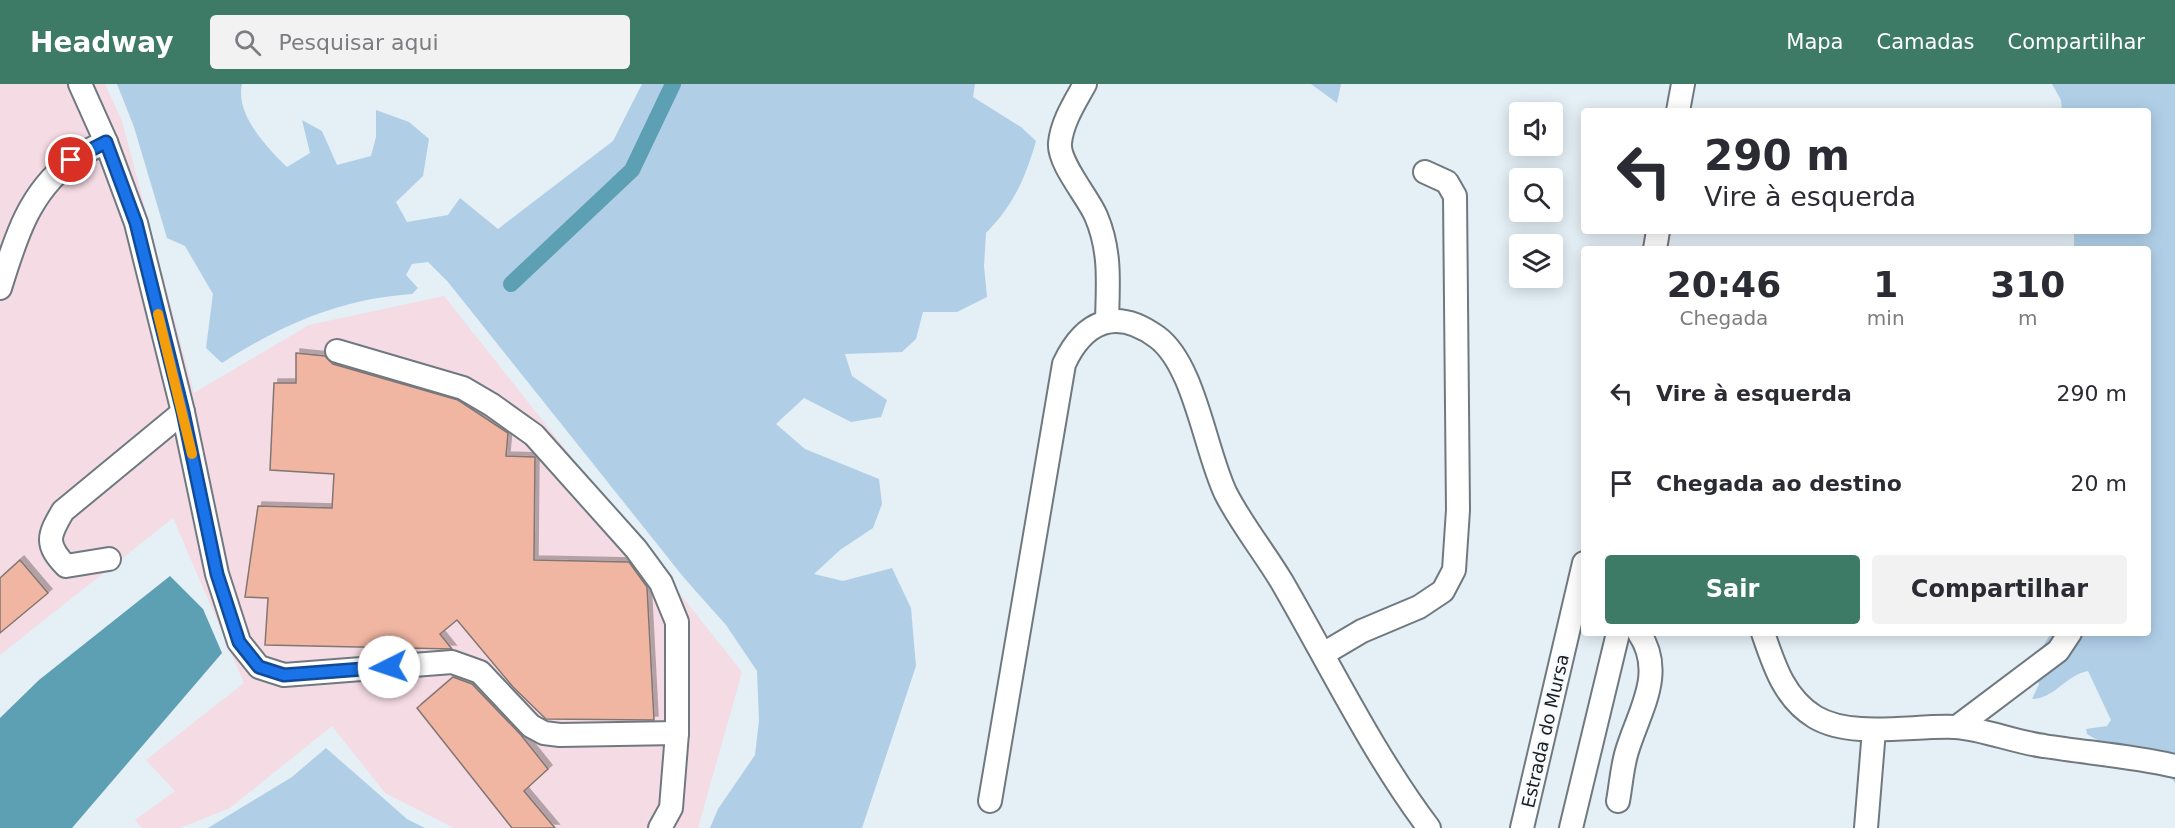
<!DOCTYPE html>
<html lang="pt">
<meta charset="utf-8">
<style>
body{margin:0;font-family:"DejaVu Sans",sans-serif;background:#f2f2f3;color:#2b2b33;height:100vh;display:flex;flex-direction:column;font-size:22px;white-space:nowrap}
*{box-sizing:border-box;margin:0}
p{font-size:20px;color:#7c7c81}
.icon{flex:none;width:33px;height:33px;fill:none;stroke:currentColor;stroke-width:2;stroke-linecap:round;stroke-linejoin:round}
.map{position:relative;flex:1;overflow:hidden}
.sheet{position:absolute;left:1581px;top:162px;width:570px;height:390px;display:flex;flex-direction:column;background:#fff;border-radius:6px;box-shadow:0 3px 15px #0003}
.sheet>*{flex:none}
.hud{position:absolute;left:1581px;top:24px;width:570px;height:126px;border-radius:6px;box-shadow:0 3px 15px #0003;background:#fff;color:#2b2b33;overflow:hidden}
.buttons{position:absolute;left:1509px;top:18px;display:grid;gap:12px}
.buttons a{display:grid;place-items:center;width:54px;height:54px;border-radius:6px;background:#fff;box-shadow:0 3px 15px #0003;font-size:30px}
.pin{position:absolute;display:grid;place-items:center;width:51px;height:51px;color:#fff;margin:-26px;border:3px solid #fff;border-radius:50%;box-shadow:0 2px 6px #0007}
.me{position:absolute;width:66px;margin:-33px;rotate:266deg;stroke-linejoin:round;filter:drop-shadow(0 0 4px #0008)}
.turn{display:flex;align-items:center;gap:21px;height:126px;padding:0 24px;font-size:27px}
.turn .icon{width:78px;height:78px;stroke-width:2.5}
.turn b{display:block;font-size:42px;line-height:51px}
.eta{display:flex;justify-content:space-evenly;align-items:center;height:102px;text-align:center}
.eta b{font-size:36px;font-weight:600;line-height:42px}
.button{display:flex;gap:12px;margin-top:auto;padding:12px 24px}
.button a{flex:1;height:69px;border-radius:6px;background:#3e7b67;color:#fff;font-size:24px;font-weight:600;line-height:69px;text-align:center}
.button a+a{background:#f2f2f3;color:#2b2b33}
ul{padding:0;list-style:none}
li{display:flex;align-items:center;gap:18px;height:90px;padding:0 24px}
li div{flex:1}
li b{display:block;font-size:22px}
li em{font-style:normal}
header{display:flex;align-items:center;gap:36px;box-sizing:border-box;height:84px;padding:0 30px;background:#3e7b67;color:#fff}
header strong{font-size:28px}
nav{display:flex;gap:33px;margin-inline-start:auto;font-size:21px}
.search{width:420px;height:54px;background:#f2f2f3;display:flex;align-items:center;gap:15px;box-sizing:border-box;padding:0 21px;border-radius:6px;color:#7c7c81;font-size:22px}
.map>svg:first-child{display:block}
.industrial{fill:#f5dbe3}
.green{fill:#b0cfe7}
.water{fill:#5d9fb3}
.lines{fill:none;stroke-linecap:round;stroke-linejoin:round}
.canal{stroke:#5d9fb3;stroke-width:16}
.building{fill:#f0b6a2;stroke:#827673;stroke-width:1.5;filter:url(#shadow)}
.minor-casing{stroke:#707980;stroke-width:26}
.minor{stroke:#fff;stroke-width:22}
.route-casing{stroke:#114b97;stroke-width:15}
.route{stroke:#1a73e8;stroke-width:10}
.slow{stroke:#f59e0b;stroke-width:10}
.labels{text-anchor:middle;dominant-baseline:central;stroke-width:6;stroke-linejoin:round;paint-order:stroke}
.street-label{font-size:18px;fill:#1c1f22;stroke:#f7fbfe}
</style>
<header>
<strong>Headway</strong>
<div class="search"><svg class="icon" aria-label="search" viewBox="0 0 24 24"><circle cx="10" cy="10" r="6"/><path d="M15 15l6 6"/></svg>Pesquisar aqui</div>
<nav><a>Mapa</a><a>Camadas</a><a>Compartilhar</a></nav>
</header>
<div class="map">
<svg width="2175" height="744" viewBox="0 0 2175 744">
<defs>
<filter id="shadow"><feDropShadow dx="4" dy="-4" stdDeviation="0" flood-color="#0004"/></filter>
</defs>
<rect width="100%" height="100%" fill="#e4eff6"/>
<!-- industrial -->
<polygon class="industrial" points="0,0 105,0 122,37 194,309 309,241 444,212 742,588 698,744 454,744 385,709 332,642 230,724 180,744 142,744 135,736 175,707 146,676 244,599 173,434 0,571"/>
<!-- green -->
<g class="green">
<path d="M117,0H242C235,30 267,64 287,83L310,69L302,36L322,47L337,81L371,72L376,53V26L409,38L429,55L423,92L396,118L407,138L448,131L460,114L498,145L613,57L642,0H975L973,13L1021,43L1036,57C1025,95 1014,120 986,149L984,182L987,213L957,228H923L916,255L902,268L845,270L852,292L887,316L881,333L851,338L804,314L776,340L805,365L879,395L882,420L873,444L840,466L814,490L843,497L892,484L911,524L916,582L862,744H710L718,725L755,671L759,637L757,587L726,541L685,495L448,198L428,178L412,180L406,191L418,204L412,210C340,215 283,240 222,279L206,264L213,210L185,162L167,154L134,43Z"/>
<polygon points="1311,0 1341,0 1337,19"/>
<path d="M2052,0H2175V699C2152,664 2119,671 2087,650L2086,645L2107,642L2111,636L2088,587C2066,591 2054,615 2032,615L2039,600L2033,579L2051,549H2148V165H2074V147H2148V27H2062L2061,16Z"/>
<polygon points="326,664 407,735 425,744 208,744 292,693"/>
</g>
<!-- water -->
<polygon class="water" points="170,492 203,525 222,569 72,744 0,744 0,634 39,596"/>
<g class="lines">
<!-- canal -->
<polyline class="canal" points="511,200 632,86 673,0"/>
</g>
<!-- building -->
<g class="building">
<polygon points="296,269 325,272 333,280 458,316 508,349 506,372 535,373 534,476 629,478 647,503 654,636 546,635 513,603 457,536 440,550 452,565 265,561 268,514 245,513 258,422 332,424 334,390 270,386 274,299 296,299"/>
<polygon points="20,476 48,509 0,549 0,494"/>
<polygon points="453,593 472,600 521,651 548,685 524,707 555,744 512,744 417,624"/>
</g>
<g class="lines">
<!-- minor casing -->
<g class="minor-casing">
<g id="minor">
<polyline points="80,0 106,58 136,139 183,328 217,490 239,558 259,583 284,591 452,578 480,588 531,642 544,649 560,651 677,649 671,724 660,744"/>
<path d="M1085,0C1075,18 1062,38 1060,59C1058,79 1088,113 1096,132C1111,167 1108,199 1107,236"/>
<polyline points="1678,27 1683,0"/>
<polyline points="1655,165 1658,147"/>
<path d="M0,204C15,156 28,110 70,78C80,69 94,64 106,58"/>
<polyline points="337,267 463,304 492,321 534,351 636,465 661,499 677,538 677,649"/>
<path d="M109,475L66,482C45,460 48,452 63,427L183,328"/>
<path d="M1763,549C1774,581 1784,614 1815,633C1852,655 1913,641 1955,643C1984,645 2014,658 2044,662C2088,669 2132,672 2175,682"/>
<polyline points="1323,570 1362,547 1419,523 1443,507 1454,486 1458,426 1455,112 1447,98 1425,88"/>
<polyline points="1957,643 2058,567 2070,549"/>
<path d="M990,717L1064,280C1084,237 1116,223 1157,253C1195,281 1205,367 1226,410C1242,441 1264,468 1282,498C1329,579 1373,670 1429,744"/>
<path d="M1618,717C1621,701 1622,683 1627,667C1639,627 1666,589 1639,549"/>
<polyline points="1522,744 1584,479"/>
<polyline points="1571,744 1618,549"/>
<polyline points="1866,744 1874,646"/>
</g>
</g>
<!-- minor -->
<use href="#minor" class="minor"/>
</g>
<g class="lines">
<!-- route casing -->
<g class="route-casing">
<polyline id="route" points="71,76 106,58 136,139 183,328 217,490 239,558 259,583 284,591 389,583"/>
</g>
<!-- route -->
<use href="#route" class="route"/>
<!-- slow -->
<polyline class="slow" points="158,230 192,370"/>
</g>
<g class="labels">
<!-- street labels -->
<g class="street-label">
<text transform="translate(1545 647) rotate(-77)">Estrada do Mursa</text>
</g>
</g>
</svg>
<div class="buttons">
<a><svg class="icon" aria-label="sound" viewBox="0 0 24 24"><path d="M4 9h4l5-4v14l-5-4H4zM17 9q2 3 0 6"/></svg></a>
<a><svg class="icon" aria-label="search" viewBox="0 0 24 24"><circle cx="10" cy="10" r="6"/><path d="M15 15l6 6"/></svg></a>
<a><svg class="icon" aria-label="layers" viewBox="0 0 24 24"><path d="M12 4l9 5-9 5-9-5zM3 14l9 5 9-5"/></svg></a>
</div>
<div class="pin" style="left:71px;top:76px;background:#d93025"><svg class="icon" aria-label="arrive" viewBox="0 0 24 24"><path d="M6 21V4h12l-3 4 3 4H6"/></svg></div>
<svg class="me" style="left:389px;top:583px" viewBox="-20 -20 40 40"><circle r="19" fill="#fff"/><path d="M0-13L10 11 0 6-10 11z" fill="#1a73e8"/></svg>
<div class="hud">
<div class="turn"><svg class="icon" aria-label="left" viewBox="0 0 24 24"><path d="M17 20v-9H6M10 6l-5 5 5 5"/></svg><div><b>290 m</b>Vire à esquerda</div></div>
</div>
<section class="sheet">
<div class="eta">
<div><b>20:46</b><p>Chegada</p></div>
<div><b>1</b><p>min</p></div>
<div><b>310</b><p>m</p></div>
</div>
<ul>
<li><svg class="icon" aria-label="left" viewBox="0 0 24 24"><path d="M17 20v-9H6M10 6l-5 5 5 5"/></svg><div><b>Vire à esquerda</b></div><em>290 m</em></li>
<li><svg class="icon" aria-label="arrive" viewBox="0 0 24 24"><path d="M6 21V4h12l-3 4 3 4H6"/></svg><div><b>Chegada ao destino</b></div><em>20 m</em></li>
</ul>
<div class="button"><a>Sair</a><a>Compartilhar</a></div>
</section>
</div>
